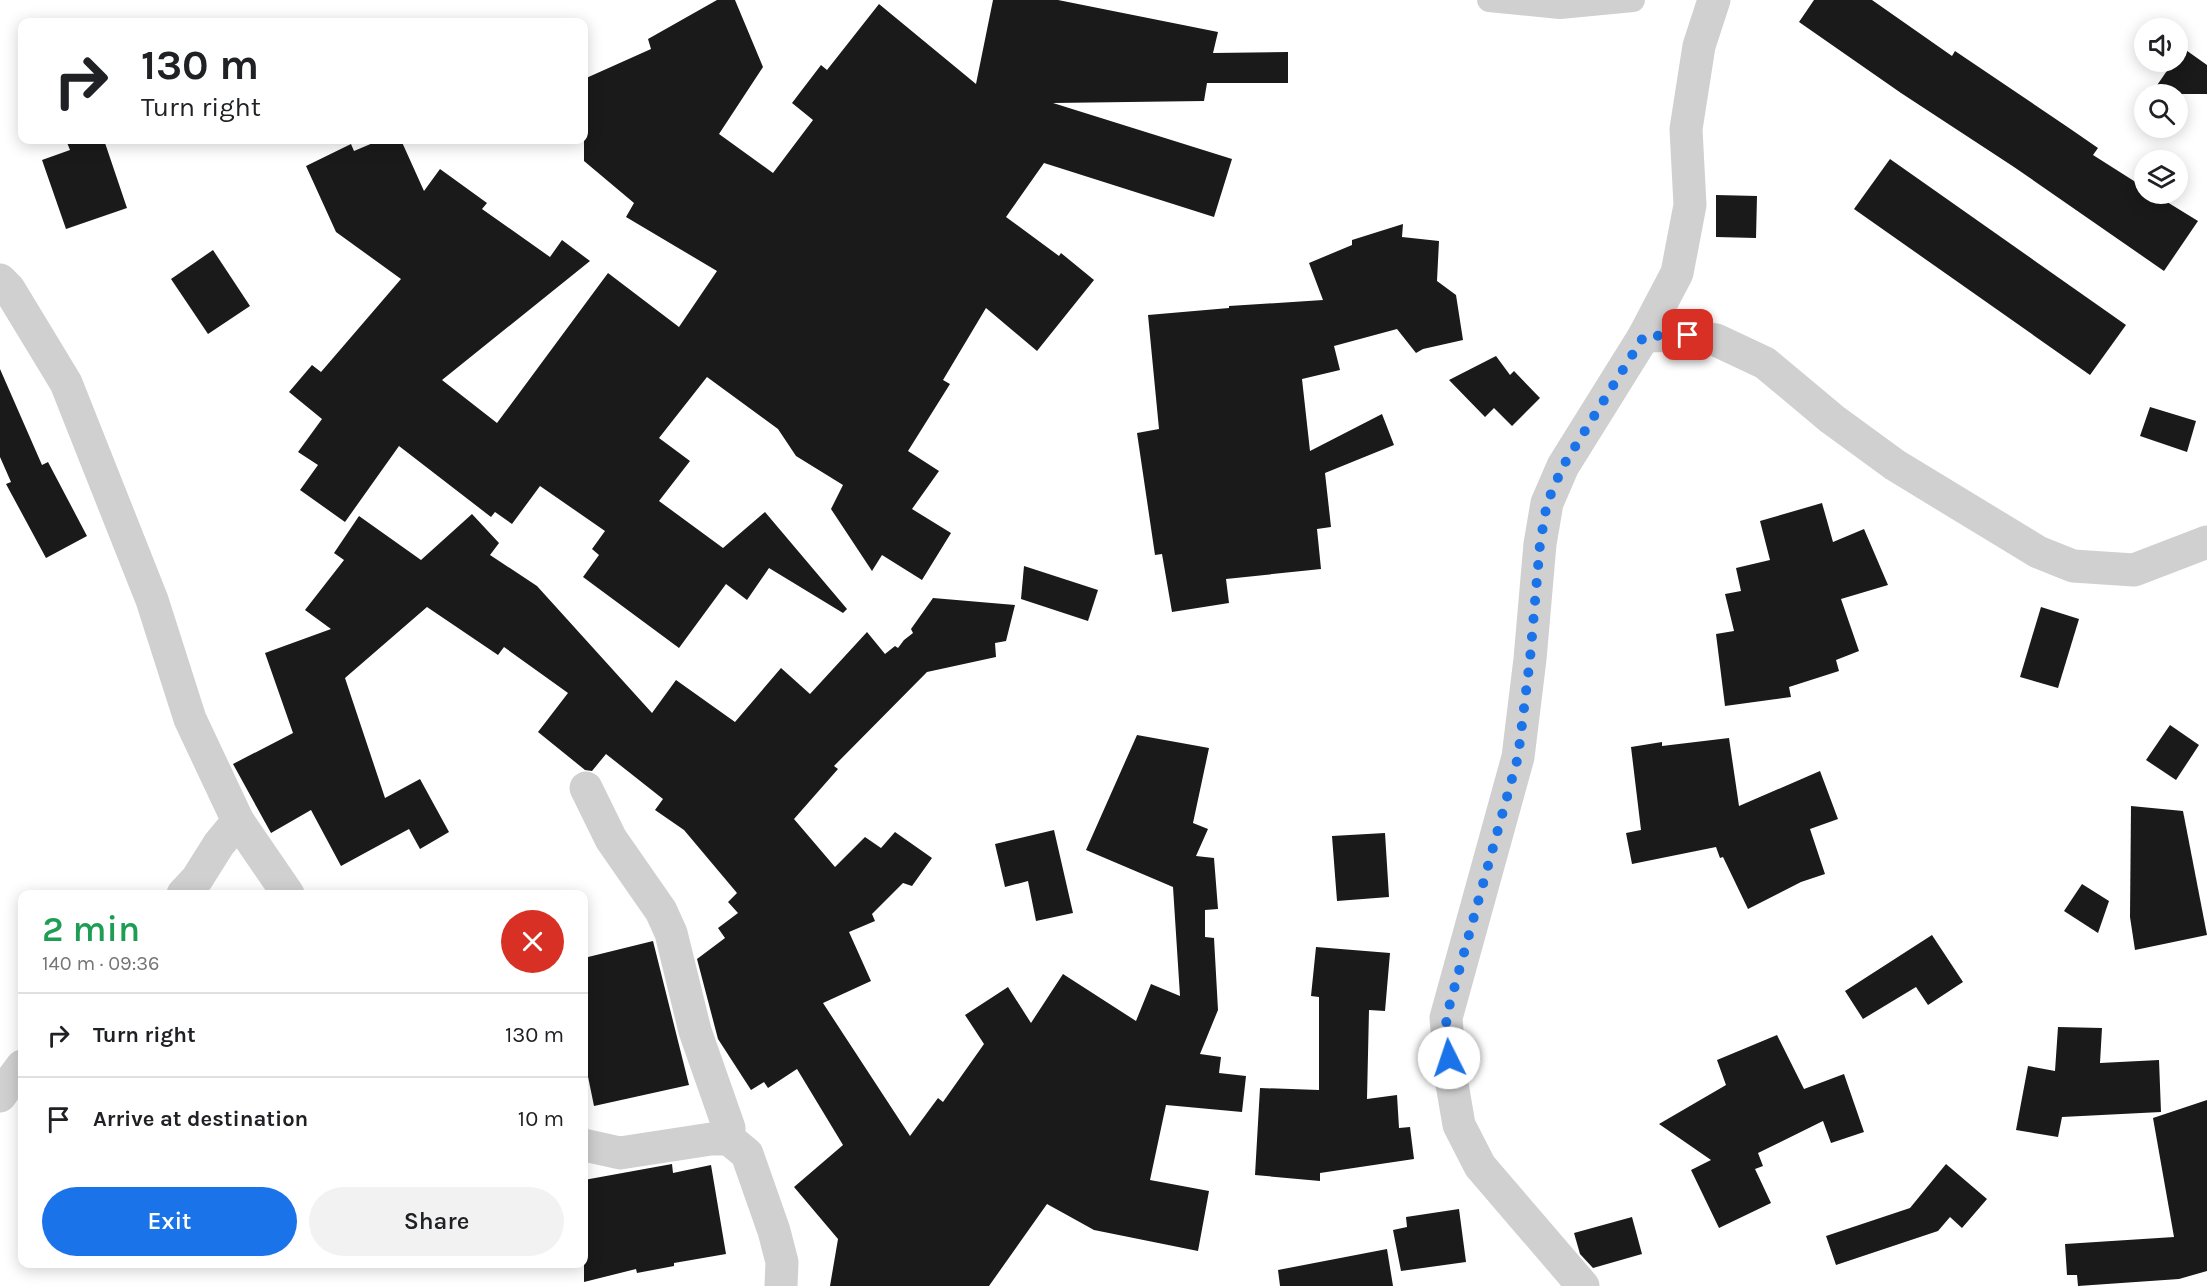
<!DOCTYPE html>
<meta charset="utf-8">
<style>
body{margin:0;font-family:Karla,sans-serif;background:#f2f2f2;color:#202124;height:100vh;display:flex;flex-direction:column;font-size:22px;white-space:nowrap}
*{box-sizing:border-box;margin:0}
p{font-size:20px;color:#757577}
.icon{flex:none;width:33px;height:33px;fill:none;stroke:currentColor;stroke-width:2;stroke-linecap:round;stroke-linejoin:round}
.map{position:relative;flex:1;overflow:hidden}
.panel{position:absolute;left:18px;top:890px;width:570px;height:378px;display:flex;flex-direction:column;background:#fff;border-radius:12px;box-shadow:0 3px 15px #0003}
.panel>*{flex:none}
.hud{position:absolute;left:18px;top:18px;width:570px;height:126px;border-radius:12px;box-shadow:0 3px 15px #0003;background:#fff;color:#202124;overflow:hidden}
.fabs{position:absolute;left:2134px;top:18px;display:grid;gap:12px}
.fabs a{display:grid;place-items:center;width:54px;height:54px;border-radius:50%;background:#fff;box-shadow:0 3px 15px #0003;font-size:30px}
.pin{position:absolute;display:grid;place-items:center;width:51px;height:51px;color:#fff;margin:-26px;border-radius:12px;box-shadow:0 3px 9px #0006}
.me{position:absolute;width:66px;margin:-33px;rotate:356deg;stroke-linejoin:round;filter:drop-shadow(0 0 4px #0008)}
.turn{display:flex;align-items:center;gap:21px;height:126px;padding:0 24px;font-size:27px}
.turn .icon{width:78px;height:78px;stroke-width:2.5}
.turn b{display:block;font-size:42px;line-height:51px}
.round{display:grid;place-items:center;flex:none;width:63px;height:63px;border-radius:32px;background:#f2f2f2}
.overview{display:flex;align-items:center;justify-content:space-between;height:102px;padding:0 24px}
h1{font-size:36px;font-weight:600;line-height:45px;color:#1e9e55}
.cta{display:flex;gap:12px;margin-top:auto;padding:12px 24px}
.cta a{flex:1;height:69px;border-radius:36px;background:#1a73e8;color:#fff;font-size:24px;font-weight:600;line-height:69px;text-align:center}
.cta a+a{background:#f2f2f2;color:#202124}
ul{padding:0;list-style:none}
li{display:flex;align-items:center;gap:18px;height:84px;padding:0 24px;border-top:2px solid #e0e0e0}
li div{flex:1}
li b{display:block;font-size:22px}
li em{font-style:normal}
.map>svg:first-child{display:block}
.building{fill:#1a1a1a}
.lines{fill:none;stroke-linecap:round;stroke-linejoin:round}
.service{stroke:#d0d0d0;stroke-width:24}
.minor{stroke:#d0d0d0;stroke-width:33}
.route{stroke:#1a73e8;stroke-width:10;stroke-dasharray:0 18}
</style>
<div class="map">
<svg width="2207" height="1286" viewBox="0 0 2207 1286">
<rect width="100%" height="100%" fill="#fff"/>
<!-- building -->
<g class="building">
<polygon points="717,0 735,0 763,67 719,134 773,173 813,120 792,103 821,65 827,70 879,4 976,84 993,0 1058,0 1218,32 1213,53 1288,52 1288,83 1207,83 1204,101 1053,103 1232,159 1214,217 1044,163 1006,217 1059,256 1061,253 1094,280 1037,351 986,308 943,380 950,384 908,451 939,471 912,509 951,533 922,580 882,555 872,571 831,509 843,485 796,456 778,429 707,377 659,438 690,461 659,501 723,548 765,512 847,609 843,613 769,568 747,600 726,584 679,648 583,577 599,555 592,549 605,531 540,486 512,524 495,512 491,517 399,446 345,522 300,490 318,465 298,452 322,419 289,392 312,365 321,372 401,279 336,232 306,166 351,144 354,151 380,140 401,140 424,191 440,169 487,203 482,209 550,257 562,240 590,261 442,380 497,423 608,273 679,327 717,271 626,217 634,203 584,161 584,79 651,49 648,39"/>
<polygon points="1814,0 1872,0 1952,56 1955,51 2069,128 2098,148 2093,155 2145,188 2145,194 2154,194 2198,221 2164,271 2014,167 1901,93 1799,22"/>
<polygon points="2183,48 2207,65 2207,94 2151,94 2173,62 2178,62 2178,55"/>
<polygon points="66,140 104,140 127,208 66,229 42,160 70,150"/>
<polygon points="1890,159 2126,325 2090,375 1854,209"/>
<polygon points="1716,195 1757,196 1756,238 1716,237"/>
<polygon points="1403,224 1402,237 1439,241 1437,281 1456,295 1463,340 1423,349 1416,353 1397,329 1334,346 1340,370 1302,379 1310,451 1382,414 1394,445 1325,473 1331,527 1317,529 1321,569 1226,579 1229,603 1172,612 1162,554 1155,555 1137,433 1159,429 1148,315 1229,308 1229,306 1323,300 1309,263 1352,245 1352,240"/>
<polygon points="213,250 250,306 208,334 171,279"/>
<polygon points="1496,356 1510,375 1514,371 1540,398 1512,426 1494,408 1485,417 1449,380"/>
<polygon points="0,369 42,465 48,462 87,536 46,558 6,484 11,482 0,457"/>
<polygon points="2150,407 2196,421 2187,452 2140,436"/>
<polygon points="1822,503 1833,542 1864,529 1888,585 1841,599 1859,651 1836,660 1839,671 1789,687 1791,697 1725,706 1716,634 1734,631 1725,594 1741,591 1736,568 1770,560 1760,521"/>
<polygon points="472,514 499,543 490,555 537,586 652,713 676,680 735,722 781,668 810,694 867,632 885,654 895,646 898,648 904,640 913,633 911,629 933,598 1015,605 1006,641 995,643 996,657 927,672 834,766 838,769 794,819 835,867 865,837 881,848 895,832 932,858 912,886 903,883 872,914 875,921 849,932 871,981 823,1003 910,1136 938,1098 943,1102 984,1044 965,1015 1008,987 1031,1023 1063,974 1136,1021 1151,984 1180,996 1173,887 1086,850 1137,735 1209,748 1193,823 1208,829 1196,856 1214,858 1218,909 1205,910 1205,937 1214,938 1218,1010 1200,1054 1221,1057 1219,1073 1246,1076 1242,1112 1166,1105 1150,1180 1209,1191 1198,1251 1094,1230 1047,1204 989,1286 830,1286 838,1239 794,1187 843,1145 797,1069 768,1088 764,1082 751,1090 718,1039 697,959 725,938 718,928 738,913 728,902 737,893 684,830 655,810 663,799 606,754 592,771 585,770 538,732 568,693 504,647 498,655 427,607 345,678 385,798 420,779 449,832 420,849 409,829 341,866 311,810 271,833 233,764 293,733 265,653 331,629 305,610 344,560 334,553 359,516 421,560"/>
<polygon points="1024,566 1098,590 1088,621 1021,599"/>
<polygon points="2041,607 2079,619 2058,688 2020,677"/>
<polygon points="2170,725 2199,745 2176,780 2146,760"/>
<polygon points="1729,738 1739,806 1820,771 1838,819 1810,829 1825,874 1801,882 1748,909 1723,857 1720,858 1716,847 1632,864 1626,833 1641,830 1631,747 1662,742 1662,746"/>
<polygon points="2131,806 2183,811 2207,935 2135,950 2130,917"/>
<polygon points="1054,830 1073,913 1036,921 1028,881 1005,887 995,844"/>
<polygon points="1385,833 1389,897 1337,901 1332,836"/>
<polygon points="2082,884 2109,901 2098,933 2064,911"/>
<polygon points="1932,935 1963,982 1928,1005 1916,987 1863,1019 1845,991"/>
<polygon points="653,941 689,1085 594,1106 584,1057 584,958"/>
<polygon points="1316,947 1390,953 1385,1011 1369,1010 1367,1099 1397,1095 1399,1128 1410,1127 1414,1159 1320,1173 1320,1181 1255,1175 1260,1088 1319,1090 1319,997 1311,996"/>
<polygon points="2058,1027 2102,1028 2100,1063 2159,1060 2161,1112 2062,1117 2058,1137 2016,1130 2028,1066 2055,1071"/>
<polygon points="1777,1035 1804,1089 1844,1074 1864,1132 1831,1143 1823,1121 1758,1153 1763,1166 1755,1169 1771,1203 1719,1228 1691,1170 1711,1160 1659,1124 1726,1085 1717,1060"/>
<polygon points="2207,1100 2207,1271 2179,1279 2078,1286 2077,1275 2067,1275 2065,1244 2174,1237 2153,1118"/>
<polygon points="672,1164 673,1173 711,1165 726,1254 674,1263 674,1266 637,1273 636,1269 584,1282 584,1180"/>
<polygon points="1946,1164 1987,1199 1962,1228 1950,1217 1938,1231 1836,1265 1826,1236 1910,1208"/>
<polygon points="1459,1209 1466,1262 1401,1271 1393,1230 1407,1227 1406,1217"/>
<polygon points="1632,1217 1642,1254 1593,1268 1580,1254 1574,1233"/>
<polygon points="1387,1249 1393,1286 1280,1286 1278,1270"/>
</g>
<g class="lines">
<!-- service -->
<polyline class="service" points="1489,0 1560,7 1633,0"/>
<!-- minor -->
<g class="minor">
<polyline points="0,280 9,289 66,383 152,600 190,719 238,821 288,894"/>
<polyline points="1644,336 1688,335 1716,340 1765,363 1832,419 1895,465 2038,552 2073,566 2134,570 2207,542"/>
<polyline points="586,788 611,839 661,911 671,933 695,1031 729,1128 729,1139"/>
<polyline points="183,894 197,879 219,844 238,821"/>
<polyline points="0,1096 22,1066"/>
<polyline points="584,1145 620,1153 711,1139 729,1139 747,1154 774,1231 782,1262 781,1286"/>
<polyline points="1583,1286 1480,1166 1459,1125 1451,1078 1446,1018 1518,757 1530,659 1540,544 1547,503 1563,466 1644,336 1677,273 1690,205 1686,129 1699,46 1714,0"/>
</g>
</g>
<g class="lines">
<!-- route -->
<polyline class="route" points="1449,1058 1446,1018 1518,757 1530,659 1540,544 1547,503 1563,466 1644,336 1688,335"/>
</g>
</svg>
<div class="fabs">
<a><svg class="icon" aria-label="sound" viewBox="0 0 24 24"><path d="M4 9h4l5-4v14l-5-4H4zM17 9q2 3 0 6"/></svg></a>
<a><svg class="icon" aria-label="search" viewBox="0 0 24 24"><circle cx="10" cy="10" r="6"/><path d="M15 15l6 6"/></svg></a>
<a><svg class="icon" aria-label="layers" viewBox="0 0 24 24"><path d="M12 4l9 5-9 5-9-5zM3 14l9 5 9-5"/></svg></a>
</div>
<div class="pin" style="left:1688px;top:335px;background:#d93025"><svg class="icon" aria-label="arrive" viewBox="0 0 24 24"><path d="M6 21V4h12l-3 4 3 4H6"/></svg></div>
<svg class="me" style="left:1449px;top:1058px" viewBox="-20 -20 40 40"><circle r="19" fill="#fff"/><path d="M0-13L10 11 0 6-10 11z" fill="#1a73e8"/></svg>
<div class="hud">
<div class="turn"><svg class="icon" aria-label="right" viewBox="0 0 24 24"><path d="M7 20v-9h11M14 6l5 5-5 5"/></svg><div><b>130 m</b>Turn right</div></div>
</div>
<section class="panel">
<div class="overview"><div><h1>2 min</h1><p>140 m · 09:36</p></div><a class="round" style="background:#d93025;color:#fff"><svg class="icon" aria-label="close" viewBox="0 0 24 24"><path d="M6 6l12 12M18 6L6 18"/></svg></a></div>
<ul>
<li><svg class="icon" aria-label="right" viewBox="0 0 24 24"><path d="M7 20v-9h11M14 6l5 5-5 5"/></svg><div><b>Turn right</b></div><em>130 m</em></li>
<li><svg class="icon" aria-label="arrive" viewBox="0 0 24 24"><path d="M6 21V4h12l-3 4 3 4H6"/></svg><div><b>Arrive at destination</b></div><em>10 m</em></li>
</ul>
<div class="cta"><a>Exit</a><a>Share</a></div>
</section>
</div>
